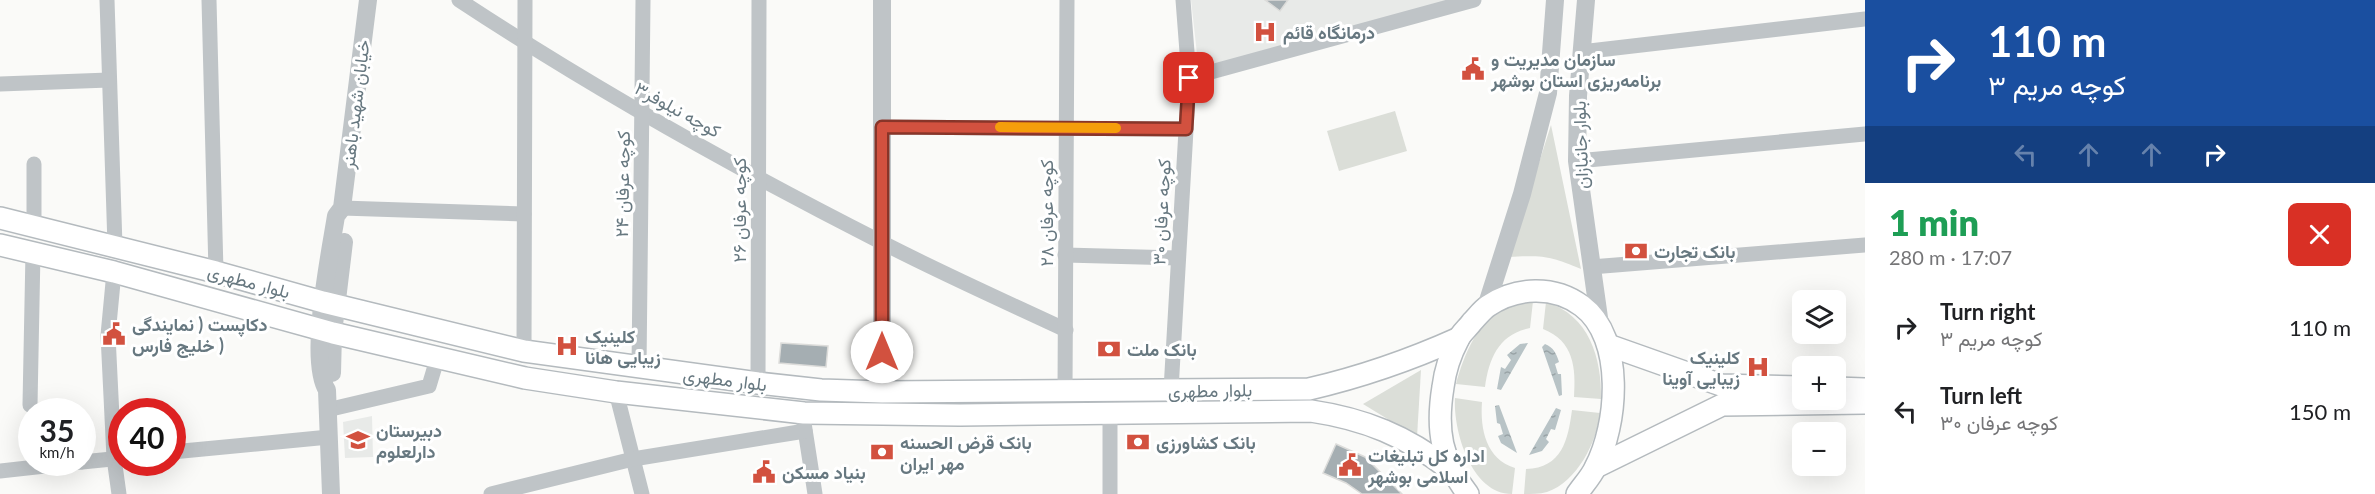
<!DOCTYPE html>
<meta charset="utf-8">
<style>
body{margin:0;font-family:Lato,Vazirmatn,sans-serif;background:#f2f2f2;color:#202124;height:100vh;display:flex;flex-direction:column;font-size:22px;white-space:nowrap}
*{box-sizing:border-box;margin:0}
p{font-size:20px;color:#757577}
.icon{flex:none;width:33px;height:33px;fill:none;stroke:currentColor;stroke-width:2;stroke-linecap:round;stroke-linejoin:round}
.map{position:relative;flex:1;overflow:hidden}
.details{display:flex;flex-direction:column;background:#fff;width:510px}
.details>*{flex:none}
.guide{background:#1a4fa0;color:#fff;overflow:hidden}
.controls{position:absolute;left:1792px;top:290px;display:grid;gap:12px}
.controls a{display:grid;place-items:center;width:54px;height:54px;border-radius:9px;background:#fff;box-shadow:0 6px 24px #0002;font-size:30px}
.speed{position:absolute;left:18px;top:398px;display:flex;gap:12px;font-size:30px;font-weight:700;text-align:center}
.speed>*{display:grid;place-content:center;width:78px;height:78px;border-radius:50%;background:#fff;box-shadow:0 6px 24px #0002;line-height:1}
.speed small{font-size:15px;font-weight:400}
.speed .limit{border:9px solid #d22;background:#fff;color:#111}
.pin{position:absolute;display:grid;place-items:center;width:51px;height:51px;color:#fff;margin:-26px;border-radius:12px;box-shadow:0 3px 9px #0006}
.me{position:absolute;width:66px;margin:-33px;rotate:0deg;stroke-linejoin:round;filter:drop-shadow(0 0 4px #0008)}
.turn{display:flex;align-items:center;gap:21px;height:126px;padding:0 24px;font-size:27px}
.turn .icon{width:78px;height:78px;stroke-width:2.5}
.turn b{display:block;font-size:42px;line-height:51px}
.lanes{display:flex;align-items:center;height:57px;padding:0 24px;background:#0003;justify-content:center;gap:30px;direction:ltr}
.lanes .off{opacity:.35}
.round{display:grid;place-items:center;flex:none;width:63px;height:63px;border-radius:9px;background:#f2f2f2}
.summary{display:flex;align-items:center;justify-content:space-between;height:102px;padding:0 24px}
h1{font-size:36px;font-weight:800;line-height:45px;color:#1e9e55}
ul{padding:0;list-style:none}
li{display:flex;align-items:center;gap:18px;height:84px;padding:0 24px}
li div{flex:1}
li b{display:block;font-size:22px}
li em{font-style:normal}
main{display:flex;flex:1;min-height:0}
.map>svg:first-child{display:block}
.built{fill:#e8eae8}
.green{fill:#dbded8}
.water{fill:url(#water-ripples)}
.building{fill:#a5aeb2;stroke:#dcdcda;stroke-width:1.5}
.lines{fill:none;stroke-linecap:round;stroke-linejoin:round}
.secondary-casing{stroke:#b4babe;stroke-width:24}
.minor{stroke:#bfc4c7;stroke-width:15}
.tertiary{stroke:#bfc4c7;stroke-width:18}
.secondary{stroke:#fff;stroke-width:21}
.route-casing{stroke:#883529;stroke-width:15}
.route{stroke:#d2513f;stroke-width:10}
.slow{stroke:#f59e0b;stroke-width:10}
.labels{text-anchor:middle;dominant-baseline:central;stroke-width:6;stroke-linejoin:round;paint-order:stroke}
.poi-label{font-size:18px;font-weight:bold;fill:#677880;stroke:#fff;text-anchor:start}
.street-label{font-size:18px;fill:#677880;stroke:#fff}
</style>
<main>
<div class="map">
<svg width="1865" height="494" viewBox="0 0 1865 494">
<defs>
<pattern id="water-ripples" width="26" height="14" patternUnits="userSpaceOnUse" patternTransform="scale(1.5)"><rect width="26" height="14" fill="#b8c3c6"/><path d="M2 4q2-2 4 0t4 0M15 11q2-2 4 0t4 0" fill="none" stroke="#99a3a6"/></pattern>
</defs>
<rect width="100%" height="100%" fill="#fafaf8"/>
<!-- built -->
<g class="built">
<polygon points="1191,0 1449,0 1215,65 1198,63"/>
<polygon points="372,416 373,457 345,458 343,422"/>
</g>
<!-- green -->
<g class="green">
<polygon points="1395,111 1407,151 1339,171 1327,131"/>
<path d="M1551,125L1581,269C1551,256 1542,255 1509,257Z"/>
<path d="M1533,301L1530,328C1499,334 1489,358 1485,387L1456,384C1464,354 1479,317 1510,305C1517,303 1526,302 1533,301Z"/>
<path d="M1546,302C1589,315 1602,358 1601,399L1574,397C1576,368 1574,341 1543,329Z"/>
<polygon points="1421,370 1417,437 1363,404"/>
<path d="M1455,398L1482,402C1480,429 1486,459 1515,468L1512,494C1471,494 1453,430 1455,398Z"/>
<path d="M1572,410L1600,413C1597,442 1577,482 1547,492C1540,494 1531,494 1524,494L1526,469C1562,468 1568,440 1572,410Z"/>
</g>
<!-- water -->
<g class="water">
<polygon points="1528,343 1501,390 1497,389 1501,367 1505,369 1511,360 1507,355 1520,344"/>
<path d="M1545,344C1554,348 1556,353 1559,362L1555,364L1558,374H1561L1562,395L1559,396L1542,347Z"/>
<polygon points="1499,405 1517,453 1501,443 1498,436 1503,434 1500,424 1497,423 1495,406"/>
<polygon points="1556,408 1561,410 1555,430 1551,429 1546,439 1549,442 1542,451 1529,455"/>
</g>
<!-- building -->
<g class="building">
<polygon points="1265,0 1288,0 1280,11"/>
<polygon points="781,343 828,346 826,367 779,363"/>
<polygon points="1336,444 1365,457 1402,494 1362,494 1346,483 1323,473"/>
</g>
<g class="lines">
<!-- secondary casing -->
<g class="secondary-casing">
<g id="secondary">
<path d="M0,218L216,272L323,302L524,351L758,383L821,390L882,392L1309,389C1361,377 1410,360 1459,338"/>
<path d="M0,245L114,272L333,333L525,378L616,392L804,413L960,415L1311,411C1365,419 1406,436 1449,469"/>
<polyline points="1608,345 1721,385 1803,387"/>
<polyline points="1836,388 1865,389"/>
<polyline points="1596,467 1722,405 1865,403"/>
<path d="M1468,494C1441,460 1436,430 1443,387C1445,371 1450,355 1458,340C1461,333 1468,328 1472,322C1477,317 1482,310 1488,306C1516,287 1554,285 1582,306C1625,338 1618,425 1595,468C1591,477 1583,485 1577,494"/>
</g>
</g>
<!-- minor -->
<g class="minor">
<polyline points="107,0 115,246"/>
<polyline points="209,0 216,272"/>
<path d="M459,0C594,89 737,169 881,242C941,273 1004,301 1066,330"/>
<polyline points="1581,52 1865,19"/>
<polyline points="1189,78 1474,0"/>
<polyline points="0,84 109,80"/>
<polyline points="882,127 1186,129"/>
<polyline points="1577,161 1865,134"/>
<polyline points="34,164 34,226"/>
<polyline points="342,208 524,214"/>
<polyline points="1065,255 1178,258"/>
<polyline points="1591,267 1865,245"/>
<polyline points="114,272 108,335 114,458 119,494"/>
<polyline points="524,351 525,0"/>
<polyline points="639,368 643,0"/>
<polyline points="758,383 759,0"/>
<polyline points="1171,390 1189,78 1183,0"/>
<polyline points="1065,391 1067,0"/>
<polyline points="616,392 642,494"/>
<polyline points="30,405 33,252"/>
<polyline points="327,410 429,386 438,356"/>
<polyline points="1110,413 1110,494"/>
<polyline points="804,423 815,494"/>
<polyline points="172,452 329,437"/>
<polyline points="82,462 122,458"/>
<polyline points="0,471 81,462"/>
<polyline points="491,494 633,459 805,431"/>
</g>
<!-- tertiary -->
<g class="tertiary">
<polyline points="1586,0 1578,96 1577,161 1600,325"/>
<polyline points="1486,307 1522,194 1548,93 1555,0"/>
<polyline points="332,373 333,333 344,242"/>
<polyline points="882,392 882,0"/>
<path d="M331,494L327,390C308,360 330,254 336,216L342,208L368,0"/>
</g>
<!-- secondary -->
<use href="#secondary" class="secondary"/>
</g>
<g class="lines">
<!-- route casing -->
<g class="route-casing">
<polyline id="route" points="882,352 882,127 1186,129 1189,78"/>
</g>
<!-- route -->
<use href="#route" class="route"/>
<!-- slow -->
<polyline class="slow" points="1000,127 1116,128"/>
</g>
<!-- icons -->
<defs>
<g id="hospital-bare" transform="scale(1.8)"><path d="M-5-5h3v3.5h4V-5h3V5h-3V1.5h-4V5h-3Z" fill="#d2513f" stroke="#fff" stroke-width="2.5" paint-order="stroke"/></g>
<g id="civic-bare" transform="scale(1.8)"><path d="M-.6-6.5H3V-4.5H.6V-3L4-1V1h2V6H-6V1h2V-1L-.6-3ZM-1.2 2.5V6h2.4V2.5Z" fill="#d2513f" stroke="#fff" stroke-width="2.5" paint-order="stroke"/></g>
<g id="bank-bare" transform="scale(1.8)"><path d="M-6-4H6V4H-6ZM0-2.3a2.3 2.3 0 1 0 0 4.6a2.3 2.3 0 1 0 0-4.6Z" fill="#d2513f" stroke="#fff" stroke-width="2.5" paint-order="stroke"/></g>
<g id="school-bare" transform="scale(1.8)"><path d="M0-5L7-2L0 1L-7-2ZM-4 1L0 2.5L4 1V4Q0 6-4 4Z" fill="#d2513f" stroke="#fff" stroke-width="2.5" paint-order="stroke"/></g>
</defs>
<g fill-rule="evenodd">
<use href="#hospital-bare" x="1265" y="32"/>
<use href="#civic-bare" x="1473" y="69"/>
<use href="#bank-bare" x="1636" y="251"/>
<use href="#civic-bare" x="114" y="334"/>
<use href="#hospital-bare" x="567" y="346"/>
<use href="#bank-bare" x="1109" y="349"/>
<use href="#hospital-bare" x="1758" y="367"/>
<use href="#school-bare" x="358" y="440"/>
<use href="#bank-bare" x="1138" y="442"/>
<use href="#bank-bare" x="882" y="452"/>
<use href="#civic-bare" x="1350" y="465"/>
<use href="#civic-bare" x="764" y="472"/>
</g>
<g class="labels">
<!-- poi labels -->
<g class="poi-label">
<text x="1283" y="32">درمانگاه قائم</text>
<text x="1491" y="59">سازمان مدیریت و<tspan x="1491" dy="21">برنامه‌ریزی استان بوشهر</tspan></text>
<text x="1654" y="251">بانک تجارت</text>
<text x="132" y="324">دکاپست ( نمایندگی<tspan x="132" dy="21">خلیج فارس )</tspan></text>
<text x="585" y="336">کلینیک<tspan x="585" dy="21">زیبایی هانا</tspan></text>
<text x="1127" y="349">بانک ملت</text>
<text x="1740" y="357" text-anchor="end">کلینیک<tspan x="1740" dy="21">زیبایی آوینا</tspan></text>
<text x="376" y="430">دبیرستان<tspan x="376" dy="21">دارلعلوم</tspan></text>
<text x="900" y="442">بانک قرض الحسنه<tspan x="900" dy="21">مهر ایران</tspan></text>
<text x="1156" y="442">بانک کشاورزی</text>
<text x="1368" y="455">اداره کل تبلیغات<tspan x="1368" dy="21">اسلامی بوشهر</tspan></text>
<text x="782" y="472">بنیاد مسکن</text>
</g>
<!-- street labels -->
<g class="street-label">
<text transform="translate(355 104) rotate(-83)">خیابان شهید باهنر</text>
<text transform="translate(678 109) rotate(29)">کوچه نیلوفر۳</text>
<text transform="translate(1580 145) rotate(-92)">بلوار جانبازان</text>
<text transform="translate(622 184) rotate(-89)">کوچه عرفان ۲۴</text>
<text transform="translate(739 210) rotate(-90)">کوچه عرفان ۲۶</text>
<text transform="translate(1161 212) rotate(-87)">کوچه عرفان ۳۰</text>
<text transform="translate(1046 213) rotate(-90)">کوچه عرفان ۲۸</text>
<text transform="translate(249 281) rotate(15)">بلوار مطهری</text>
<text transform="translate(725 379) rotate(7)">بلوار مطهری</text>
<text transform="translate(1210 390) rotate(-1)">بلوار مطهری</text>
</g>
</g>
</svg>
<div class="controls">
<a><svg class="icon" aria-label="layers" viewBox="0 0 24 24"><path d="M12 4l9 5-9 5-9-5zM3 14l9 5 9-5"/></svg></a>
<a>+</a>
<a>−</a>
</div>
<div class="speed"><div>35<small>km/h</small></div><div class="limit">40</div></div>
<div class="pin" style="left:1189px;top:78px;background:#d93025"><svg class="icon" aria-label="arrive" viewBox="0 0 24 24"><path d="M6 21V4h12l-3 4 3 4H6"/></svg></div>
<svg class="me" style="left:882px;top:352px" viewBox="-20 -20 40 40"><circle r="19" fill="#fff"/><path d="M0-13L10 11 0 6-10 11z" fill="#d2513f"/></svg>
</div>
<section class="details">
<div class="guide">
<div class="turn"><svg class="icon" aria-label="right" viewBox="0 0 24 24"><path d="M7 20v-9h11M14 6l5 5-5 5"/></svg><div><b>110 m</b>کوچه مریم ۳</div></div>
<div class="lanes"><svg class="icon off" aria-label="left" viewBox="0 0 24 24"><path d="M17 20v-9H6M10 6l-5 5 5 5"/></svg><svg class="icon off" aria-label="ahead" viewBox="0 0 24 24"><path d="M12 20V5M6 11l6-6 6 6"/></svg><svg class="icon off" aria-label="ahead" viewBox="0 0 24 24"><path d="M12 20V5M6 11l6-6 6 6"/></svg><svg class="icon" aria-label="right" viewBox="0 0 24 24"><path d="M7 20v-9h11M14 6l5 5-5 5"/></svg></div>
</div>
<div class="summary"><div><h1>1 min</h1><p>280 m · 17:07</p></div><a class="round" style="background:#d93025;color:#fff"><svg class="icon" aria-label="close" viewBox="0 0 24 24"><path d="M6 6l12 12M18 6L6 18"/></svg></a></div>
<ul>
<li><svg class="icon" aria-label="right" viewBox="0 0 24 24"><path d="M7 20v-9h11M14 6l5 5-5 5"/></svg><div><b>Turn right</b><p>کوچه مریم ۳</p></div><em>110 m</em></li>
<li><svg class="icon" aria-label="left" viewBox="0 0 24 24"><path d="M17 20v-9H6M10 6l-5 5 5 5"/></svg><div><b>Turn left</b><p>کوچه عرفان ۳۰</p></div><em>150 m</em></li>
</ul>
</section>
</main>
